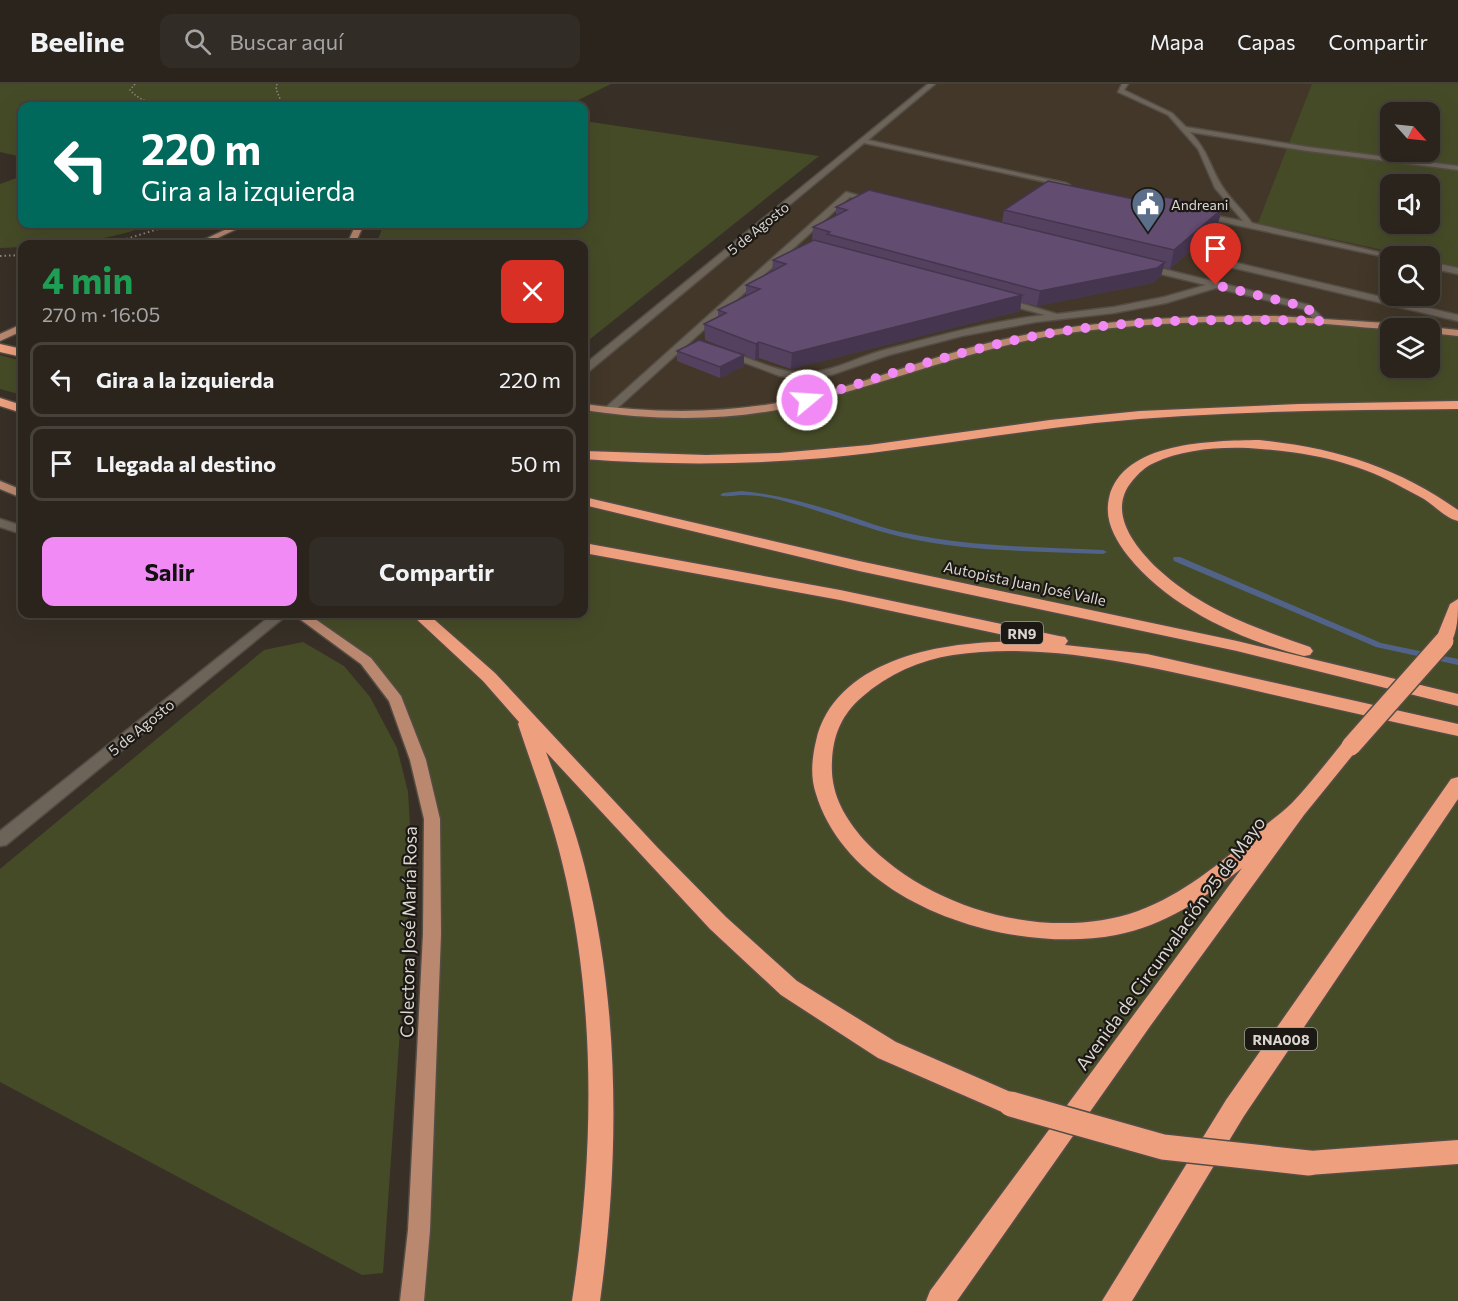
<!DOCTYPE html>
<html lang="es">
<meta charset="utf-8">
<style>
body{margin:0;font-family:Commissioner,sans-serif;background:#322c26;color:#f1f3f6;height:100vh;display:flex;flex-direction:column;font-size:22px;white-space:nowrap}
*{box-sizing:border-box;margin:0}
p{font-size:20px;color:#a5a4a4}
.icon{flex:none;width:33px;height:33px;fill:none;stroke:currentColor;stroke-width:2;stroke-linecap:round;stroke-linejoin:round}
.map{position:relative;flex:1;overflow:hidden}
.side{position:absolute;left:18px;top:156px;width:570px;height:378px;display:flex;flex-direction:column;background:#2a241d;border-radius:12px;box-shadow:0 6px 24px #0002,0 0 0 2px #46413b}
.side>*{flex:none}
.hud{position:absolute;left:18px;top:18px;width:570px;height:126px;border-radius:12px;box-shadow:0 6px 24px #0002,0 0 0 2px #46413b;background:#00695c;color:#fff;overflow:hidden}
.needle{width:39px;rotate:117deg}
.fabs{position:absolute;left:1380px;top:18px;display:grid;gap:12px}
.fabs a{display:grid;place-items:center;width:60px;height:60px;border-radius:12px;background:#2a241d;box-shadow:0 6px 24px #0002,0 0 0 2px #46413b;font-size:30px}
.pin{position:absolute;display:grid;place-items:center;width:51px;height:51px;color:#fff;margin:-62px -26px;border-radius:50% 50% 50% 0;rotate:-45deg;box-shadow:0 0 6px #0007}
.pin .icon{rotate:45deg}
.me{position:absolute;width:66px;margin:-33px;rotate:72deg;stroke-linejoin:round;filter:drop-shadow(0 0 4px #0008)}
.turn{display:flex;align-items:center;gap:21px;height:126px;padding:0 24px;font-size:27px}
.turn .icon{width:78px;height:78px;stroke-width:2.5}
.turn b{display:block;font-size:42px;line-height:51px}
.round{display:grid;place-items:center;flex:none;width:63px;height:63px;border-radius:12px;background:#322c26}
.head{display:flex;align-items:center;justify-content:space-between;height:102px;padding:0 24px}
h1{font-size:36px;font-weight:700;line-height:45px;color:#1e9e55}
.action{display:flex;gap:12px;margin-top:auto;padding:12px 24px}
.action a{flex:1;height:69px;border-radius:12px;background:#f18af4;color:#111;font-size:24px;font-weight:700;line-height:69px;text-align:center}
.action a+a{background:#322c26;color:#f1f3f6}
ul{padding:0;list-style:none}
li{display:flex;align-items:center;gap:18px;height:75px;margin:0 12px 9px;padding:0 12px;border:3px solid #46413b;border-radius:12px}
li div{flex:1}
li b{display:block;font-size:22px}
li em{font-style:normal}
header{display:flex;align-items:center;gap:36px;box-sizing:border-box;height:84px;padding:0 30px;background:#2a241d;border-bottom:2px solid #46413b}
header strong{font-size:28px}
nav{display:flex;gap:33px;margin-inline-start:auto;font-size:21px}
.search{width:420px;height:54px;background:#322c26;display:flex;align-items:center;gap:15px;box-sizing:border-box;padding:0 21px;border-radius:12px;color:#a5a4a4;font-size:22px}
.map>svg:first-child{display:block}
.built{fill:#423728;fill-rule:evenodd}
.green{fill:#464b27;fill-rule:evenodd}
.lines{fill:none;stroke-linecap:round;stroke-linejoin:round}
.stream{fill:#516388;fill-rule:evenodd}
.minor-casing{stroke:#544d45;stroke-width:3}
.major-casing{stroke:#544d45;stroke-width:3}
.highway-casing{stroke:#544d45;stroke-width:3}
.path-far1{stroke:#8d8780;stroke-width:1.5;stroke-dasharray:1.5 2;stroke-linecap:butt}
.path{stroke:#8d8780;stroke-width:2;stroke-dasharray:1.5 3;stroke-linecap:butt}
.minor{fill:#6c6359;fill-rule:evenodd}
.major{fill:#ba886f;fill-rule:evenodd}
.highway{fill:#eea07e;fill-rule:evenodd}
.highway-bridge-far1-casing{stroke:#544d45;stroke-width:22;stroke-linecap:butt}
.highway-bridge-casing{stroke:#544d45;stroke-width:28;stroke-linecap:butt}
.highway-bridge-far1{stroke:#eea07e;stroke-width:19}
.highway-bridge{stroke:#eea07e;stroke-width:25}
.wall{fill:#54415f}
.shaded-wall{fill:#45354e}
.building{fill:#624c6f;stroke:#45354e;stroke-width:1.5}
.route{stroke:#f18af4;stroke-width:10;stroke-dasharray:0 18}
.labels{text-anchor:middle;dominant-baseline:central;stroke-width:4.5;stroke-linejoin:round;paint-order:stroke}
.far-poi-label{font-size:14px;fill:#dbd6d0;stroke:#1c1915;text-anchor:start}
.far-street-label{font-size:14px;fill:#dbd6d0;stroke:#1c1915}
.shield{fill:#1c1915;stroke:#a29d98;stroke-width:1.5}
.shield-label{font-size:14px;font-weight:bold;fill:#dbd6d0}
.street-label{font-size:15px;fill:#dbd6d0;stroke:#1c1915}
.near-street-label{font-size:18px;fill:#dbd6d0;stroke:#1c1915}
</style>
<header>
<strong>Beeline</strong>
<div class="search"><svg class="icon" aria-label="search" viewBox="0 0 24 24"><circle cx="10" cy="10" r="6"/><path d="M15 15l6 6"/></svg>Buscar aquí</div>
<nav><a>Mapa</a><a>Capas</a><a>Compartir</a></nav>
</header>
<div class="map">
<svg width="1458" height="1217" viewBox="0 0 1458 1217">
<rect width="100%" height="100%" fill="#383027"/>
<!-- built -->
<path class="built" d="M932,0H1458V249L1430,244L1321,237L743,326L673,330L608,327L584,323V286ZM1390,28H1430V68H1390ZM1390,100H1430V140H1390ZM1390,172H1430V212H1390Z"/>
<!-- green -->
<g class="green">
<polygon points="0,0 611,0 566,22 22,22 22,73 0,68"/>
<path d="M1312,0H1458V183L1430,176V172H1411L1258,139ZM1390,28H1430V68H1390ZM1390,100H1430V140H1390Z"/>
<polygon points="584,37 819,72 584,260 584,160 376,160 384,140 584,140"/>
<path d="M22,92V140H151C111,157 66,160 22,160V163L0,164V100Z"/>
<polygon points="1321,237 1418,244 1390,244 1390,284 1430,284 1430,246 1458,249 1458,1217 412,1217 432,735 396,616 366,577 300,530 584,530 584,323 608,327 673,330 743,326 807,316 1037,251 1172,238"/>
<polygon points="0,271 22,277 22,311 0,305"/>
<polygon points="303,558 344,582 370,613 397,664 408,708 412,774 383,1189 362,1191 0,998 0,785 264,566"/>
</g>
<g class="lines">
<!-- stream -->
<g class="stream">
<path d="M741,407C775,410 807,419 840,429C862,436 884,445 906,449C971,463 1037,463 1103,466L1107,468L1103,470C1036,467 967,468 902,453C863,444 826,428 787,418C773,414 757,411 742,411C734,411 726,414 720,411L723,409Z"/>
<polygon points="1174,473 1180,473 1381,559 1458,575 1458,581 1376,563 1174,477 1173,475"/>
</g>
<!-- minor casing -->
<g class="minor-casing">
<g id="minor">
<polygon points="928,0 935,0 868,56 1066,99 1070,101 1069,103 864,59 588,288 584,289 584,281"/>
<path d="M1122,0H1128L1124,6L1172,29L1186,43L1308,63L1458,82V86L1308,67L1190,48C1209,68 1209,81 1222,102C1230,115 1243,126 1252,139L1396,172L1390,174L1198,133L1197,131L1201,129L1243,137L1215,104L1198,65L1168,31L1118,8Z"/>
<polygon points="846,108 879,117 875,119 850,113 612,329 604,329 604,325"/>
<polygon points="1220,175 1458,231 1458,237 1217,180 1217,176"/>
<polygon points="1430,178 1458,184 1458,190 1430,184"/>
<path d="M1143,180L1309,221L1326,237L1318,239L1303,225L1216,204L1166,219L1114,229L1036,238L962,252L889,271L831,291L805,295L780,292L722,270L731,268C754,276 780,289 805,289C832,288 858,273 884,266C937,252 991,237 1045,231L1000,219V215L1003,214L1057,230L1114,223L1164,213L1206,201L1140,185L1139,183Z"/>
<polygon points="0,435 22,442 22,450 0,443"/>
<polygon points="273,530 288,530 6,761 0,762 0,747"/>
</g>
</g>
<!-- major casing -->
<g class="major-casing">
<g id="major">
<polygon points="237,140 247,140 205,160 195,160"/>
<polygon points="356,140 364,140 355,160 347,160"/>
<path d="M1276,232L1418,241L1423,244C1385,248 1344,240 1306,239C1232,236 1158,238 1084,247C981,259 887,301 786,324C721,338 649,336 584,326V320C650,329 717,330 783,318C860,303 933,270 1010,254C1097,235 1187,232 1276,232Z"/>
<polygon points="22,240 22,247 0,257 0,250"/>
<polygon points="1430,243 1458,246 1458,252 1430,249 1430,244 1426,244"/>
<polygon points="0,397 22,406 22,414 0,405"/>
<polygon points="293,530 308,530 371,574 401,612 426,676 440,735 441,850 430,1146 424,1217 400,1217 408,1146 423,850 424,735 410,676 389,617 361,580"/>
</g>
</g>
<!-- highway casing -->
<g class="highway-casing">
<g id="highway">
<polygon points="0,260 22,265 22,273 0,268"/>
<polygon points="0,314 22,321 22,329 0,322"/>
<path d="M1458,317V325C1337,326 1215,327 1095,339C1004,349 915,365 824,374C744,381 663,381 584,375V367L706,371L779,369L869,361L1050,336L1140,327L1299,320Z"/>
<path d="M1259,356C1332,363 1398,383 1458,426V437C1445,434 1435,422 1424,415C1415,410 1405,405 1396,400C1355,378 1307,368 1261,365C1228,362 1185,364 1154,379C1145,383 1139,389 1133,396C1106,427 1134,462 1158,485C1201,525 1255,544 1310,563L1313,567L1310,571L1304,572C1243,557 1168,523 1128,472C1115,455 1104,436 1109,414C1122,357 1213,357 1259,356Z"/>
<polygon points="584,413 859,477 1237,557 1458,610 1458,622 1237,567 859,487 584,421"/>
<path d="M584,459L840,506L1059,552L1065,553L1068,557L1065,561L1147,570L1458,640V652C1385,636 1313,620 1240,603C1150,583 1047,557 953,571C920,576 888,590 862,613C842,630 833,651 832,677C830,709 844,733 864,756C928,825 1047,859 1138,827C1182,811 1220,779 1255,750C1267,739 1281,730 1292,719C1310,700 1327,678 1344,657L1351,655L1358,657L1360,662L1304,731L1151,941L957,1217H926L930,1207L1242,784C1205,814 1164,842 1116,851C1012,871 850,822 816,710C810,693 812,674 816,657C837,566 967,553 1042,559L840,516L584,469Z"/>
<path d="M1458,515C1458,532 1458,546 1450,561H1438L1435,557L1450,520Z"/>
<path d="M411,530H428L495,589L657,763L726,833L797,897L896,958L1020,1012L1024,1020L1020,1028L1011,1031L1002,1028L878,974L781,911L710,845L546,668C560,705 574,741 584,780C620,921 620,1073 600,1217H572C594,1074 597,920 562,778C551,731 533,686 518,640L519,638L483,597Z"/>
<polygon points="1458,693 1458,715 1244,1032 1132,1217 1102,1217 1226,1016 1451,695"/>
<polygon points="1458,1056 1458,1080 1309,1091 1300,1088 1296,1079 1300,1070 1309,1067"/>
</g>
</g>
<!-- path-far1 -->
<g class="path-far1">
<path d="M135,0L130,6C144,22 167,22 187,22"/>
<polyline points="277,0 276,5 281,17 277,22"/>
</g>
<!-- path -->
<g class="path">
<polyline points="100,160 117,158 174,140"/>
<polyline points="0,172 22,171"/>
</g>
<!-- minor -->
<use href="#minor" class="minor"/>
<!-- major -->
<use href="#major" class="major"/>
<!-- highway -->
<use href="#highway" class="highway"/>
<!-- highway-bridge-far1 casing -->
<g class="highway-bridge-far1-casing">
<polyline id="highway-bridge-far1" points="1351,662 1444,557"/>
</g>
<!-- highway-bridge casing -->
<g class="highway-bridge-casing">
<polyline id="highway-bridge" points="1011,1020 1163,1063 1309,1079"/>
</g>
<!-- highway-bridge-far1 -->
<use href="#highway-bridge-far1" class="highway-bridge-far1"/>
<!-- highway-bridge -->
<use href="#highway-bridge" class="highway-bridge"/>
</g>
<!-- wall -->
<polygon class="wall" points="1157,120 1222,125 1217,143 1170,185 1163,183 1161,192 1153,199 1037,222 1021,218 1020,227 791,285 759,274 755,276 744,271 744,282 720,294 677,277 677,267 743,271 705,256 704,240 718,233 718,226 746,212 746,201 772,187 773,176 812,157 813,143 836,132 836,123 1002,138 1004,126"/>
<!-- shaded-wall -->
<g class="shaded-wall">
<polygon points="1222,125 1217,143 1170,185 1174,166"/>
<polygon points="1165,178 1161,192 1153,199 1037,222 1040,207"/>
<polygon points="1022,211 1020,227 791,285 792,269"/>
<polygon points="759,258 759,274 755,276 756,260"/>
<polygon points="744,271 744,282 720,294 720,283"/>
</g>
<!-- building -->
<g class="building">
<polygon points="1048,97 1157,120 1166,113 1222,125 1174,166 1004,126"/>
<polygon points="869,106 1165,178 1157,184 1040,207 827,150 830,148 813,143 847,126 836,123"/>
<polygon points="814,156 1022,211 792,269 759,258 756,260 704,240 726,229 718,226 760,205 746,201 786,180 773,176"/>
<polygon points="699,256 744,271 720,283 677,267"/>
</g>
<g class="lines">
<!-- route -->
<path class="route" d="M807,316C883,292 957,267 1035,252C1128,234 1226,235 1321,237L1306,223L1216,201"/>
</g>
<!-- icons -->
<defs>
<g id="civic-pin" transform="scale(1.725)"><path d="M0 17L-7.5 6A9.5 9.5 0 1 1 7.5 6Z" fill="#5c6f8a" stroke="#1c1915"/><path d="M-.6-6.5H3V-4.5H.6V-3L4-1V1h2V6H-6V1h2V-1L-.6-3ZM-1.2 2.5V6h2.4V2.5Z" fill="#fff"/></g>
</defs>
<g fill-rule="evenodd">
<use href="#civic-pin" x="1148" y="120"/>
</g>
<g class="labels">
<!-- far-poi labels -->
<g class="far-poi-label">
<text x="1171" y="120">Andreani</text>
</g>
<!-- far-street labels -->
<g class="far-street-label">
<text transform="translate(758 144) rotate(-39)">5 de Agosto</text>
</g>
<!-- shield labels -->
<g class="shield">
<rect x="1001" y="538" width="42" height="22" rx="4.5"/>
<rect x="1245" y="944" width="72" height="22" rx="4.5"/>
</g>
<g class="shield-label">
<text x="1022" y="549">RN9</text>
<text x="1281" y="955">RNA008</text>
</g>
<!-- street labels -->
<g class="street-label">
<text transform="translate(1025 499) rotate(12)">Autopista Juan José Valle</text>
<text transform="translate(141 643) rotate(-39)">5 de Agosto</text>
</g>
<!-- near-street labels -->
<g class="near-street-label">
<text transform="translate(408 848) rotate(-89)">Colectora José María Rosa</text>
<text transform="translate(1170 859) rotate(-54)">Avenida de Circunvalación 25 de Mayo</text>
</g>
</g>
</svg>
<div class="fabs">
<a><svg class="needle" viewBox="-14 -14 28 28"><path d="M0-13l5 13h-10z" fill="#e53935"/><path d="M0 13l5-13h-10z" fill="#a5a4a4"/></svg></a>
<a><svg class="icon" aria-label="sound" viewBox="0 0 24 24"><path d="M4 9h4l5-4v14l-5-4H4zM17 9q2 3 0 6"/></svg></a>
<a><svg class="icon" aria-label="search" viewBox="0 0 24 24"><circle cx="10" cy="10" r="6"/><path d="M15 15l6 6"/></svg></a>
<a><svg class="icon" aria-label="layers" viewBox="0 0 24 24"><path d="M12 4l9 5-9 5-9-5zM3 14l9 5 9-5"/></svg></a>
</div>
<div class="pin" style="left:1216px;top:201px;background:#d93025"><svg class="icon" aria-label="arrive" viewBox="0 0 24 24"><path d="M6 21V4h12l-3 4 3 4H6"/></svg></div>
<svg class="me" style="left:807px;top:316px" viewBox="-20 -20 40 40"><circle r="17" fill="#f18af4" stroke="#fff" stroke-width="3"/><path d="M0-11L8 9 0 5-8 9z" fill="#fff"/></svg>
<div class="hud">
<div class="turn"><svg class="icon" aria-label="left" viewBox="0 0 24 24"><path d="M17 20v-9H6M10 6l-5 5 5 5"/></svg><div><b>220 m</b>Gira a la izquierda</div></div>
</div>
<section class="side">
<div class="head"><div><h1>4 min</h1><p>270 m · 16:05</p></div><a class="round" style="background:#d93025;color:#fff"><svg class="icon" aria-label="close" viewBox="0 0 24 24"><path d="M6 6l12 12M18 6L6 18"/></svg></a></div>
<ul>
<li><svg class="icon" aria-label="left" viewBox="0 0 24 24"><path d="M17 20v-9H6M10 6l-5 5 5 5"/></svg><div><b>Gira a la izquierda</b></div><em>220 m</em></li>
<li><svg class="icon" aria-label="arrive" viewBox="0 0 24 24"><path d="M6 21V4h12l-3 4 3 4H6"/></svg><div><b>Llegada al destino</b></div><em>50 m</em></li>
</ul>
<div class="action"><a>Salir</a><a>Compartir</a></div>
</section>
</div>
